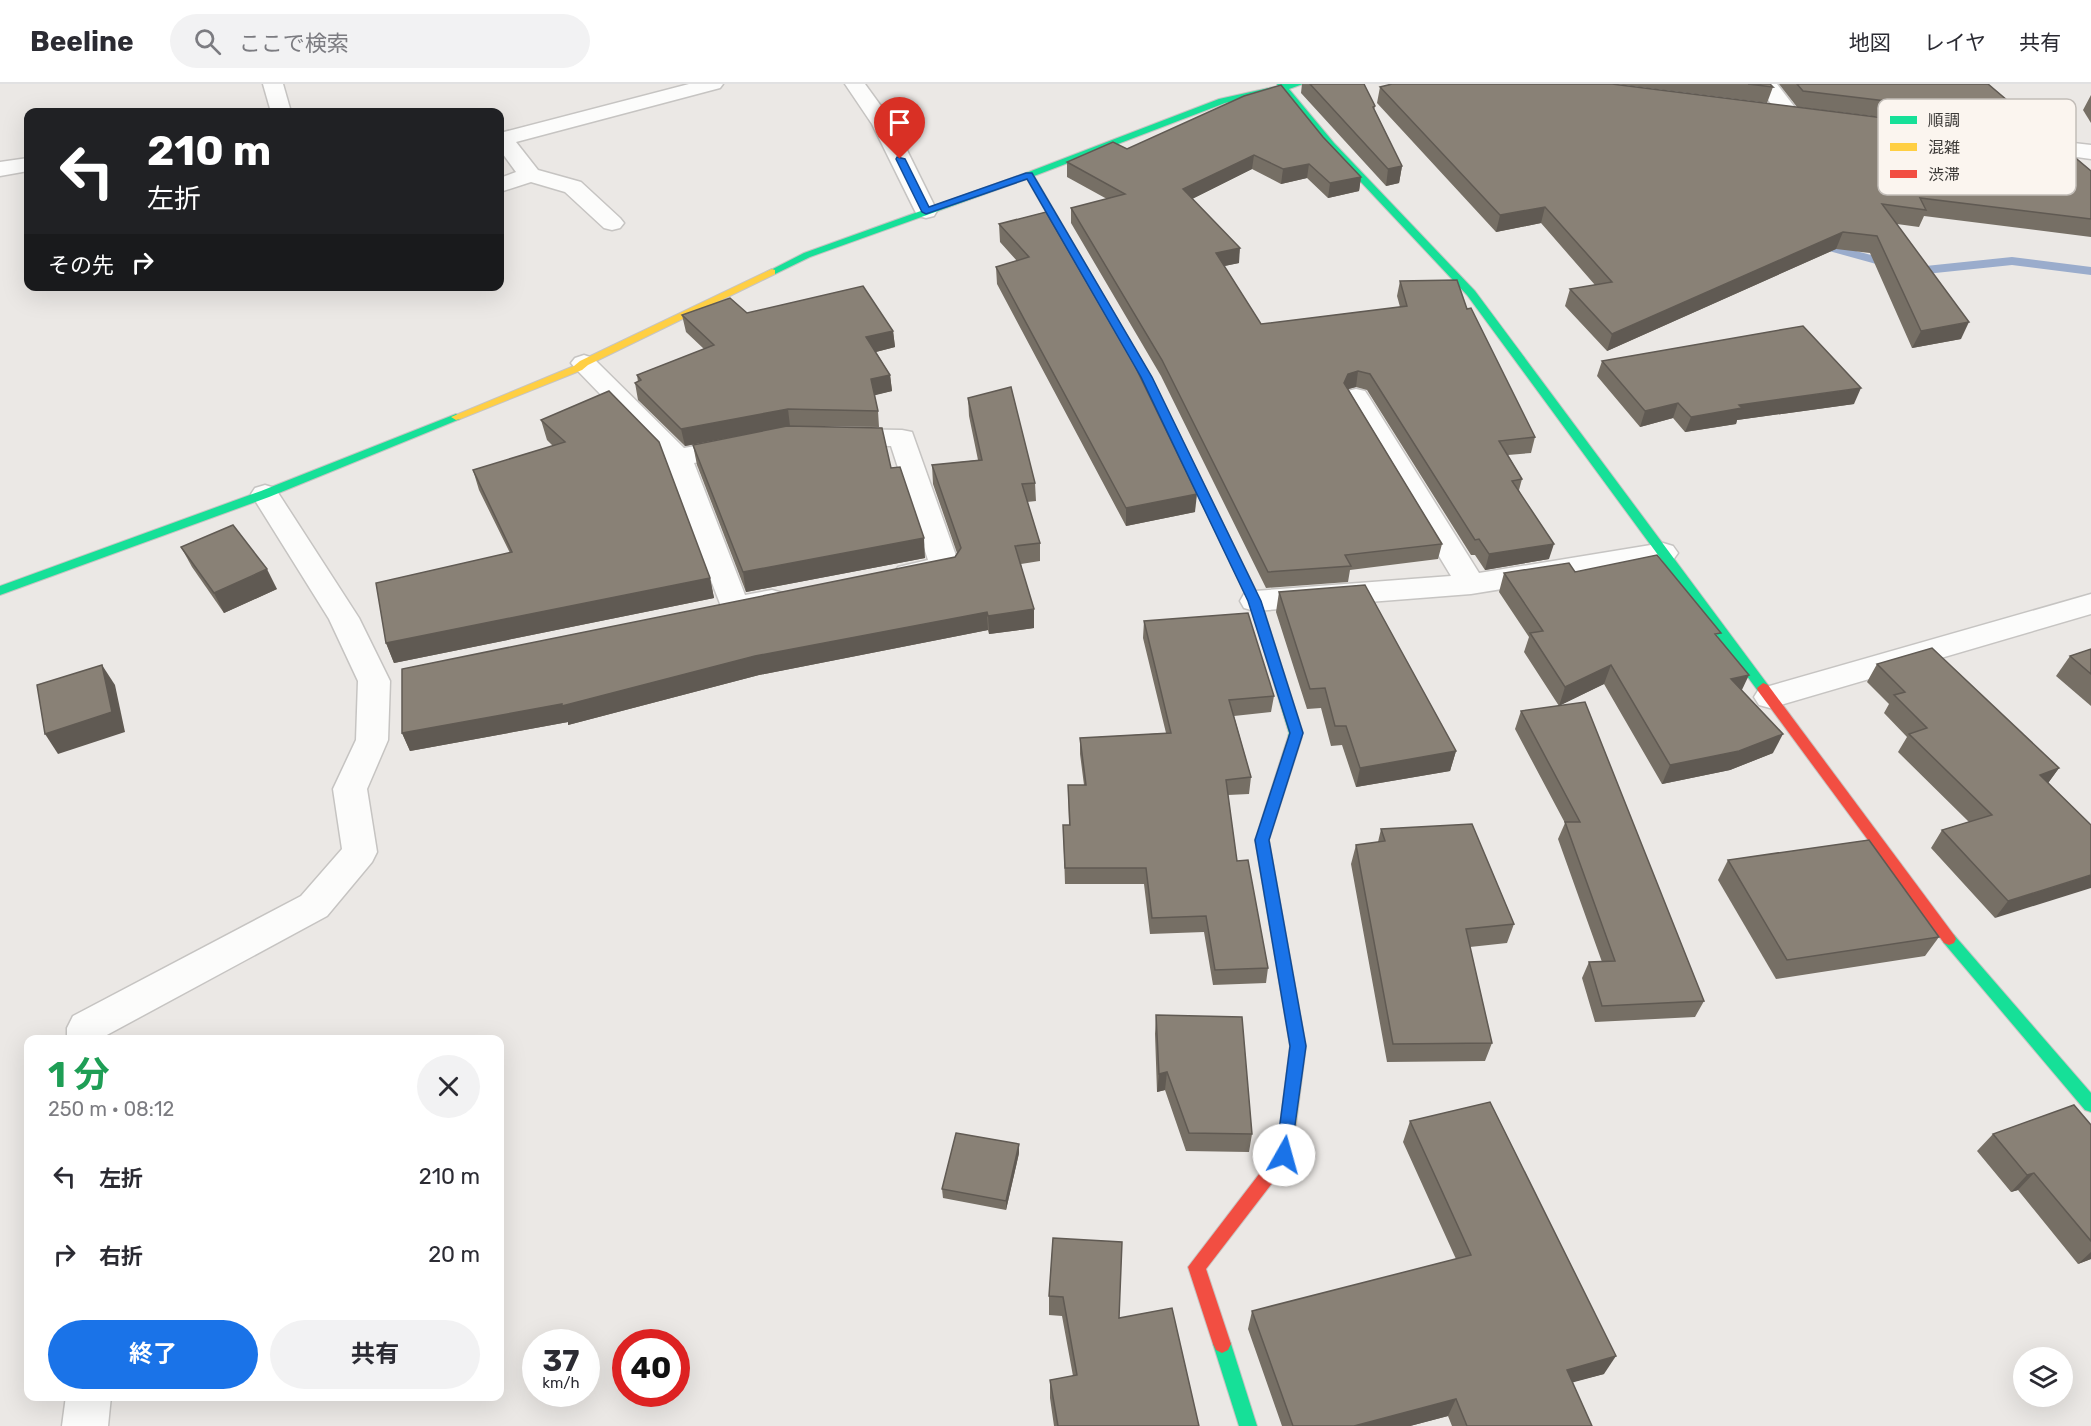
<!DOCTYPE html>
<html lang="ja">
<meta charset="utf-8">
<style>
body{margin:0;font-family:Rubik,"Noto Sans JP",sans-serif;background:#f2f2f3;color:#2b2b33;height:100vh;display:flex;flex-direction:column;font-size:22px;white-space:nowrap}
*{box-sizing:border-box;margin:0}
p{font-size:20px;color:#7c7c81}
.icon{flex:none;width:33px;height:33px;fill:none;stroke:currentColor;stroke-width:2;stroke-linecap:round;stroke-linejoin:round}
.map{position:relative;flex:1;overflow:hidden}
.panel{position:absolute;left:24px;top:951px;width:480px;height:366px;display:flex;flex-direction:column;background:#fff;border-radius:12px;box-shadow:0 6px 24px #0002}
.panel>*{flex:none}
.guide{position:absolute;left:24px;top:24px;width:480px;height:183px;border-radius:12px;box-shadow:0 6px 24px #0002;background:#202124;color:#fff;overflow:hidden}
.buttons{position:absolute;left:2013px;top:1263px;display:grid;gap:12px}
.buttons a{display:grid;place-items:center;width:60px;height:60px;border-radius:50%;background:#fff;box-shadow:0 6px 24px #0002;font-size:30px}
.speed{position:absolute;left:522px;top:1245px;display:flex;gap:12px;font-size:30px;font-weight:700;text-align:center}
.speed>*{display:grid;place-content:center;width:78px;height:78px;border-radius:50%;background:#fff;box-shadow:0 6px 24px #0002;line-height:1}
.speed small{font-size:15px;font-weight:400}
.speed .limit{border:9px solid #d22;background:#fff;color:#111}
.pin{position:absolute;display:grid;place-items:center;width:51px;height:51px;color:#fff;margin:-62px -26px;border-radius:50% 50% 50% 0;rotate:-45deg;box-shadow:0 0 6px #0007}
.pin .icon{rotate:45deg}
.me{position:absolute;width:66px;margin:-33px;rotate:7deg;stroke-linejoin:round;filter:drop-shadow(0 0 4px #0008)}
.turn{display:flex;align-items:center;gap:21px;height:126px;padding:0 24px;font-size:27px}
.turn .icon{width:78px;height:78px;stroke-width:2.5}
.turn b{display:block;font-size:42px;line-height:51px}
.then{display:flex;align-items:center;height:57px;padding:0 24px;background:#0003;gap:12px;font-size:22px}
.round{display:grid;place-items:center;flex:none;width:63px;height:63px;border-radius:32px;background:#f2f2f3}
.summary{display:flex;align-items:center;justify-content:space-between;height:102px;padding:0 24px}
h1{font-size:36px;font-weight:700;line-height:45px;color:#1e9e55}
.action{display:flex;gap:12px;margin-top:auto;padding:12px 24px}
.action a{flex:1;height:69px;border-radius:36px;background:#1a73e8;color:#fff;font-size:24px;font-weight:700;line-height:69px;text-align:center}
.action a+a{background:#f2f2f3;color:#2b2b33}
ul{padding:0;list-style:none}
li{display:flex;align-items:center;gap:18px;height:78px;padding:0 24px}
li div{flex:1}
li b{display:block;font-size:22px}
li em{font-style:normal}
header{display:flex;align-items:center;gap:36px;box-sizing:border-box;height:84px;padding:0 30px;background:#fff;border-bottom:2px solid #e1e1e2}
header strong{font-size:28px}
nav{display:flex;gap:33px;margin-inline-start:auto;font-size:21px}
.search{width:420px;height:54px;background:#f2f2f3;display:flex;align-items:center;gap:15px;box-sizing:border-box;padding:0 21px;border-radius:33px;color:#7c7c81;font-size:22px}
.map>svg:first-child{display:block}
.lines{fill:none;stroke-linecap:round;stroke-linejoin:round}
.stream{fill:#9aaccc;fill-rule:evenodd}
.street-casing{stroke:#c6c4c2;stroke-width:3}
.fast-casing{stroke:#c6c4c2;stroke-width:2}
.slow-casing{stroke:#c6c4c2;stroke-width:2}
.jam-casing{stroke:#c6c4c2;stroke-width:2}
.street{fill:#fcfcfb;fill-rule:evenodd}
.fast{fill:#16e098;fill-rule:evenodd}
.slow{fill:#ffcf43;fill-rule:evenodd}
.jam{fill:#f24e42;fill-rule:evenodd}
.wall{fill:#766f65}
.shaded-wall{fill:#605a53}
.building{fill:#898176;stroke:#605a53;stroke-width:1.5}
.route{fill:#1a73e8;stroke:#114b97;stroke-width:1.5}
.key{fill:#fbf5ef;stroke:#c2bdb8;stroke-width:1.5}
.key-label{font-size:16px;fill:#3c3a38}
</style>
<header>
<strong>Beeline</strong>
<div class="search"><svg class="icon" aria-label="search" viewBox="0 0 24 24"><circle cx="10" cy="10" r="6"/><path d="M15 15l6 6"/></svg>ここで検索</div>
<nav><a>地図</a><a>レイヤ</a><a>共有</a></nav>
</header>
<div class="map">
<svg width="2091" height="1342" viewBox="0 0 2091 1342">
<rect width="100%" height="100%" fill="#ebe8e5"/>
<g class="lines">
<!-- stream -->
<polygon class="stream" points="1815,156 1916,183 2012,173 2091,183 2091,191 2012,181 1916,191 1811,162 1811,158"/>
<!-- street casing -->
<g class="street-casing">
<g id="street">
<polygon points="263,0 283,0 291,28 271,28"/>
<polygon points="689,0 723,0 720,4 516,58 538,86 581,98 620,134 624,139 620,144 612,146 604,144 565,108 531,98 500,108 500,94 516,88 500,66 500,49"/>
<polygon points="845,0 865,0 894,40 937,127 934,132 926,134 918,132 915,127 872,40"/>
<polygon points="1756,0 1777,0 1800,30 1796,34 1789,36 1782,34"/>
<polygon points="2021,53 2091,61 2091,75 2013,64 2010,59 2013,54"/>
<polygon points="28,74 28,87 0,92 0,78"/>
<polygon points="584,271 593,274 684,364 739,354 749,356 753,362 749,368 694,379 745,511 772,506 783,509 787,516 783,523 735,533 724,530 665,377 575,284 571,279 575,274"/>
<polygon points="1356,305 1365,307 1369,313 1479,489 1663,459 1673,462 1678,469 1673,476 1663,479 1471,510 1255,527 1244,524 1240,517 1244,510 1255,507 1451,492 1343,313 1347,307"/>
<polygon points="841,345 902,346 912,348 960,483 955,490 908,500 898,497 893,490 898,483 928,476 891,362 841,361 831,359 827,353 831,347"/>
<polygon points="265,401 275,404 359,534 390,597 388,656 367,705 377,768 372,778 327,832 105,952 105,956 67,956 67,944 73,932 301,812 342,765 333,705 356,656 358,597 329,535 251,410 255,404"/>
<polygon points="2091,510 2091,530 1770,624 1759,621 1754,613 1759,605"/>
<polygon points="66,1312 111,1312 108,1342 62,1342"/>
</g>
</g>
<!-- fast casing -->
<g class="fast-casing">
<g id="fast">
<polygon points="1277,0 1303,0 1289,5 1334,59 1475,207 1768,601 1769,604 1768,607 1758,607 1467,211 1328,63 1282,6 1225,19 1034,92 1151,293 1261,517 1303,649 1300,656 1290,656 1288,653 1289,649 1249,517 1141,293 1027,95 810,173 775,190 767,188 804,169 1026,89 1219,15 1278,2"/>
<polygon points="456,330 461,333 460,335 269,413 0,511 0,502 261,407"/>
<polygon points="1949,849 1954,851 2091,1009 2091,1028 2085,1026 1944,859 1942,855 1944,851"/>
<polygon points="1222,1251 1228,1254 1231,1260 1257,1342 1239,1342 1213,1260 1216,1254"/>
</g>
</g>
<!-- slow casing -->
<g class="slow-casing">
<g id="slow">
<polygon points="772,185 775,186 775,190 588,281 582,286 460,335 456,336 451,333 574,282 580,277"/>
<polygon points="1295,648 1302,653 1269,756 1306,962 1295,1048 1293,1053 1287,1055 1281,1053 1279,1048 1290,962 1255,756 1288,653"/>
</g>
</g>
<!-- jam casing -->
<g class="jam-casing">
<g id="jam">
<polygon points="1763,599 1768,601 1954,851 1956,855 1954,859 1949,861 1944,859 1758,607 1757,604"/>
<polygon points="1287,1041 1293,1043 1295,1048 1290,1076 1206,1185 1231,1260 1228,1266 1222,1269 1216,1266 1213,1260 1188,1183 1276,1068 1281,1043"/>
</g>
</g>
<!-- street -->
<use href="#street" class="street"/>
<!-- fast -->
<use href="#fast" class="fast"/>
<!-- slow -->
<use href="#slow" class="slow"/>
<!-- jam -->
<use href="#jam" class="jam"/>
</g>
<!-- wall -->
<g class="wall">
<polygon points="1302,0 1364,0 1375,22 1374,26 1402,82 1399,99 1386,102 1301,9"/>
<polygon points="1615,0 1770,0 1773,3 1767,19"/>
<polygon points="1779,0 1988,0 2028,34 2020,50 1797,23"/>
<polygon points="1380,3 2091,87 2091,153 1924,132 1919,143 1897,140 1961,255 1912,264 1870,169 1836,165 1607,267 1565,222 1570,205 1595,201 1541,139 1496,148 1377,19"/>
<polygon points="2091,11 2091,39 2083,26"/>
<polygon points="1323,53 1361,93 1359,107 1328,114 1307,94 1281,100 1252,85 1192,115 1239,179 1224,182 1261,240 1400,223 1397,212 1400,197 1467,225 1535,353 1531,369 1508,371 1522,395 1519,406 1549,475 1485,486 1475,471 1471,471 1367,306 1356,303 1348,305 1442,460 1438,475 1350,486 1348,498 1266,504 1161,292 1071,139 1071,124 1107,115 1067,93 1067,78 1127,65"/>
<polygon points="1046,128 1195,428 1126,442 997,200 996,183 1017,177 1000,158 999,140"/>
<polygon points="747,229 893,247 895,263 876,268 890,291 892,307 874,311 878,327 879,343 790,342 685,362 638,316 635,299 638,298 637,291 704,265 686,248 682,231"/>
<polygon points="1602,277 1854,320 1737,336 1736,340 1685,348 1673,334 1640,343 1597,292"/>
<polygon points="968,314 1035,399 1036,417 1027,418 1040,459 1040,477 1021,480 1034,544 989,550 988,546 759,591 568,641 568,638 410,667 402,649 955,473 957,469 933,400 932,381 978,376 969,332"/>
<polygon points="541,336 710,494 714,514 394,579 386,559 510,469 479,406 473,386 553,362 547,356"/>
<polygon points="693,361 891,384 925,474 746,508 697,381"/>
<polygon points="181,463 277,505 224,529 192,483"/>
<polygon points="1575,488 1719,554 1741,606 1773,669 1730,686 1662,700 1604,600 1560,621 1704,917 1695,933 1595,938 1582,894 1589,878 1602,878 1558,755 1565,739 1515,645 1521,627 1559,622 1524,568 1529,553 1499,508 1504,489"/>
<polygon points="1279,508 1456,667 1450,687 1356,703 1342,661 1331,662 1321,624 1307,625 1276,528"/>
<polygon points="1144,537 1274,612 1271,628 1234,632 1251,693 1249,710 1228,711 1237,777 1268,884 1266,899 1213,901 1204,848 1150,850 1144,800 1065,800 1063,741 1069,741 1068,701 1084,701 1080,670 1080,654 1166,649 1143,554"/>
<polygon points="2091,565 2091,622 2056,592 2070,572"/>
<polygon points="1877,580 2059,684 2048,699 2091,741 1995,834 1931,764 1942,746 1969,738 1898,668 1907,653 1884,629 1889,620 1867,598"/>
<polygon points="1381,745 1514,840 1507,859 1470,863 1492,959 1485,977 1387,978 1351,780 1356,761 1378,758"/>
<polygon points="1728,776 1939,853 1925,872 1776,895 1718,796"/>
<polygon points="1156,931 1252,1050 1249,1068 1186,1067 1165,1006 1157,1008 1155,950"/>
<polygon points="1410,1037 1604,1290 1572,1298 1592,1342 1452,1342 1448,1332 1410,1342 1282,1342 1248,1245 1252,1227 1456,1175 1403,1058"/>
<polygon points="2091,1041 2091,1175 2078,1180 2018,1106 2011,1108 1977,1067 1993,1050"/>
<polygon points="1019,1069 1006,1126 943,1114 942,1105"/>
<polygon points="1053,1154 1119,1234 1199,1342 1054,1342 1050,1314 1050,1296 1073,1292 1062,1232 1049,1231 1049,1212"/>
</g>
<!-- shaded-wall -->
<g class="shaded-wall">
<polygon points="1254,71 1252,85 1182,120 1183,105"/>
<polygon points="1309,80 1307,94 1281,100 1283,85"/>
<polygon points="1402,82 1399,99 1386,102 1388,85"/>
<polygon points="1361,93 1359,107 1328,114 1330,99"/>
<polygon points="1545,123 1541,139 1496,148 1500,131"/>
<polygon points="1843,148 1836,165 1607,267 1612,250"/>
<polygon points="1240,164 1239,179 1215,184 1216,169"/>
<polygon points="1969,238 1961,255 1912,264 1921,247"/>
<polygon points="893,247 895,263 868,270 866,253"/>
<polygon points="1358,287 1356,303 1345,306 1344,299 1348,290"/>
<polygon points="890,291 892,307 872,312 871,295"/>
<polygon points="1861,304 1854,320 1737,336 1736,340 1685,348 1691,333 1739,321"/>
<polygon points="1678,319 1673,334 1640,343 1645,327"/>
<polygon points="788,325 790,342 685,362 681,345"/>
<polygon points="1197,410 1195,428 1126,442 1126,424"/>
<polygon points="924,454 925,474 746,508 743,488"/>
<polygon points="1554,460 1549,475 1485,486 1489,470"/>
<polygon points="267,485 277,505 224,529 214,509"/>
<polygon points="710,494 714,514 394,579 386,559"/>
<polygon points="1034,525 1034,544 989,550 988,532"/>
<polygon points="987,528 988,546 759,591 568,641 568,638 410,667 402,649 755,572"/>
<polygon points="102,581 115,601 125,648 58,670 45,650"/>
<polygon points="1611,581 1604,600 1559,622 1565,603"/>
<polygon points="1749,591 1740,610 1731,595"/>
<polygon points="1783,650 1773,669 1730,686 1662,700 1670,681"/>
<polygon points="1456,667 1450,687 1356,703 1360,684"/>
<polygon points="2059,684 2046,702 2040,691"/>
<polygon points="2091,791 2091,804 1995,834 2008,817"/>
<polygon points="1167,988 1165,1006 1157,1008 1159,990"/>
<polygon points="1019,1060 1019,1069 1006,1126 1006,1117"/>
<polygon points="2034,1089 2018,1106 2011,1108 2027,1091"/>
<polygon points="2091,1168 2091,1175 2078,1180"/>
<polygon points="1616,1272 1604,1290 1556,1303 1567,1286"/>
<polygon points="1456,1315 1448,1332 1410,1342 1354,1342"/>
</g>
<!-- building -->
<g class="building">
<polygon points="1310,0 1364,0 1375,22 1373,23 1402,82 1388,85"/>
<polygon points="1392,0 1612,0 2053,55 2091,87 2091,135 1920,114 1926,126 1882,120 1969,238 1921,247 1877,152 1843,148 1612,250 1570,205 1612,198 1545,123 1500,131 1380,3"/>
<polygon points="1748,0 1770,0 1773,3"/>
<polygon points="1797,0 1988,0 2028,34 1803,7"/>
<polygon points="1281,1 1323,53 1361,93 1330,99 1309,80 1283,85 1254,71 1183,105 1240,164 1216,169 1261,240 1407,222 1400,197 1457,196 1467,225 1471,224 1535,353 1499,357 1522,395 1512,397 1554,460 1489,470 1479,455 1475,456 1370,290 1358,287 1348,290 1344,299 1442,460 1345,471 1351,482 1268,488 1162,276 1071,124 1125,110 1067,78 1113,58 1127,65 1244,12"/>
<polygon points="1046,128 1132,276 1197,410 1126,424 996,183 1029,173 999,140"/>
<polygon points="863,202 893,247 866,253 890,291 871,295 878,327 788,325 681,345 635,299 641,296 637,291 714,261 682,231 730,214 747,229"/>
<polygon points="1803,242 1861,304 1739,321 1742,324 1691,333 1678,319 1645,327 1602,277"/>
<polygon points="1011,303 1035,399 1022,400 1040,459 1015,462 1034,525 988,532 987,528 755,572 562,622 562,620 402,649 402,585 955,473 961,464 932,381 982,376 968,314"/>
<polygon points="609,307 659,358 710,494 386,559 376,499 512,468 473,386 565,358 541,336"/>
<polygon points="787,342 882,344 891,384 900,383 924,454 743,488 693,361"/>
<polygon points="233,441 267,485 214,509 181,463"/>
<polygon points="1657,471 1721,549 1715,550 1749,591 1731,595 1783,650 1739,667 1670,681 1611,581 1565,603 1530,549 1543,547 1504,489 1569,479 1575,488"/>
<polygon points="1365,501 1456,667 1360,684 1346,642 1335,642 1325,604 1310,605 1279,508"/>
<polygon points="1248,529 1274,612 1229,616 1251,693 1226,696 1237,777 1248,776 1268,884 1215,886 1206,832 1152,834 1146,784 1065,784 1063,741 1070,741 1068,701 1086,701 1080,654 1171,649 1144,537"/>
<polygon points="1932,564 2059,684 2040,691 2091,741 2091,791 2008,817 1942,746 1992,731 1909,650 1927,644 1894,611 1905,608 1877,580"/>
<polygon points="2091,565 2091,590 2070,572"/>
<polygon points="102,581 112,628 45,650 37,601"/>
<polygon points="1585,618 1704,917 1602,922 1589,878 1615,877 1565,738 1580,738 1521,627"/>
<polygon points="1472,740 1514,840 1466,845 1492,959 1393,960 1356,761 1385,757 1381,745"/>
<polygon points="1869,756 1939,853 1787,876 1728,776"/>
<polygon points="1156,931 1242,933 1252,1050 1189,1049 1167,988 1159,990"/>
<polygon points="1490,1018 1616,1272 1567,1286 1592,1342 1467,1342 1456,1315 1354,1342 1293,1342 1252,1227 1471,1171 1410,1037"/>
<polygon points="2074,1021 2091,1041 2091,1157 2034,1089 2027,1091 1993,1050"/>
<polygon points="956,1049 1019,1060 1006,1117 942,1105"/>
<polygon points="1053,1154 1122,1158 1119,1234 1172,1224 1199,1342 1058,1342 1050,1296 1077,1291 1063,1213 1049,1212"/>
</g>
<!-- route -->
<polygon class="route" points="897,73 905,75 929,123 1026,89 1032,89 1152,293 1261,517 1303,649 1269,756 1306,962 1290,1077 1284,1079 1278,1077 1276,1071 1290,962 1255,756 1290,649 1248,517 1141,293 1027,95 926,130 922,128 896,75"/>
<!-- legend -->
<rect x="1878" y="15" width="198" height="96" rx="9" class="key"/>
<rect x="1890" y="32" width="27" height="8" fill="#16e098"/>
<rect x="1890" y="59" width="27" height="8" fill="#ffcf43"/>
<rect x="1890" y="86" width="27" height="8" fill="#f24e42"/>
<g class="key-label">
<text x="1928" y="42">順調</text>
<text x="1928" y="69">混雑</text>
<text x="1928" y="96">渋滞</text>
</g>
</svg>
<div class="buttons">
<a><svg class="icon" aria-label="layers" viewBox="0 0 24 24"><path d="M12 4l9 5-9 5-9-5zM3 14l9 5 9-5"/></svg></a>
</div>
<div class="speed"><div>37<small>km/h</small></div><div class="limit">40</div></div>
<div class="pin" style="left:900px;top:75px;background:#d93025"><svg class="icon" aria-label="arrive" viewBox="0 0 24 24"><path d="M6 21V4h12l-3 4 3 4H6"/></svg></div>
<svg class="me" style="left:1284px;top:1071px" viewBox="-20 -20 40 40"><circle r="19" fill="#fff"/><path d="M0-13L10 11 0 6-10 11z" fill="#1a73e8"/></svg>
<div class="guide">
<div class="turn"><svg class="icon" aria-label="left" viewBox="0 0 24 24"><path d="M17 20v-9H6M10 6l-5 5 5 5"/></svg><div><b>210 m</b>左折</div></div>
<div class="then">その先<svg class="icon" aria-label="right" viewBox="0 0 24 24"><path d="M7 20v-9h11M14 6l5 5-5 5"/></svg></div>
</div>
<section class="panel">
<div class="summary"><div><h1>1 分</h1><p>250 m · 08:12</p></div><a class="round"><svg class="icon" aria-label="close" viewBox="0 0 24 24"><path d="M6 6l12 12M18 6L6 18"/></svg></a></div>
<ul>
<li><svg class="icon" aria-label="left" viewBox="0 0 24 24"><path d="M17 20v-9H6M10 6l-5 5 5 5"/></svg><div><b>左折</b></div><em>210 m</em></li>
<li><svg class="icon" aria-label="right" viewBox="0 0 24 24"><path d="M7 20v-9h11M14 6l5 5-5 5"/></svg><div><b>右折</b></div><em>20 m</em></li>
</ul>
<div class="action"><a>終了</a><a>共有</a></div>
</section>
</div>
